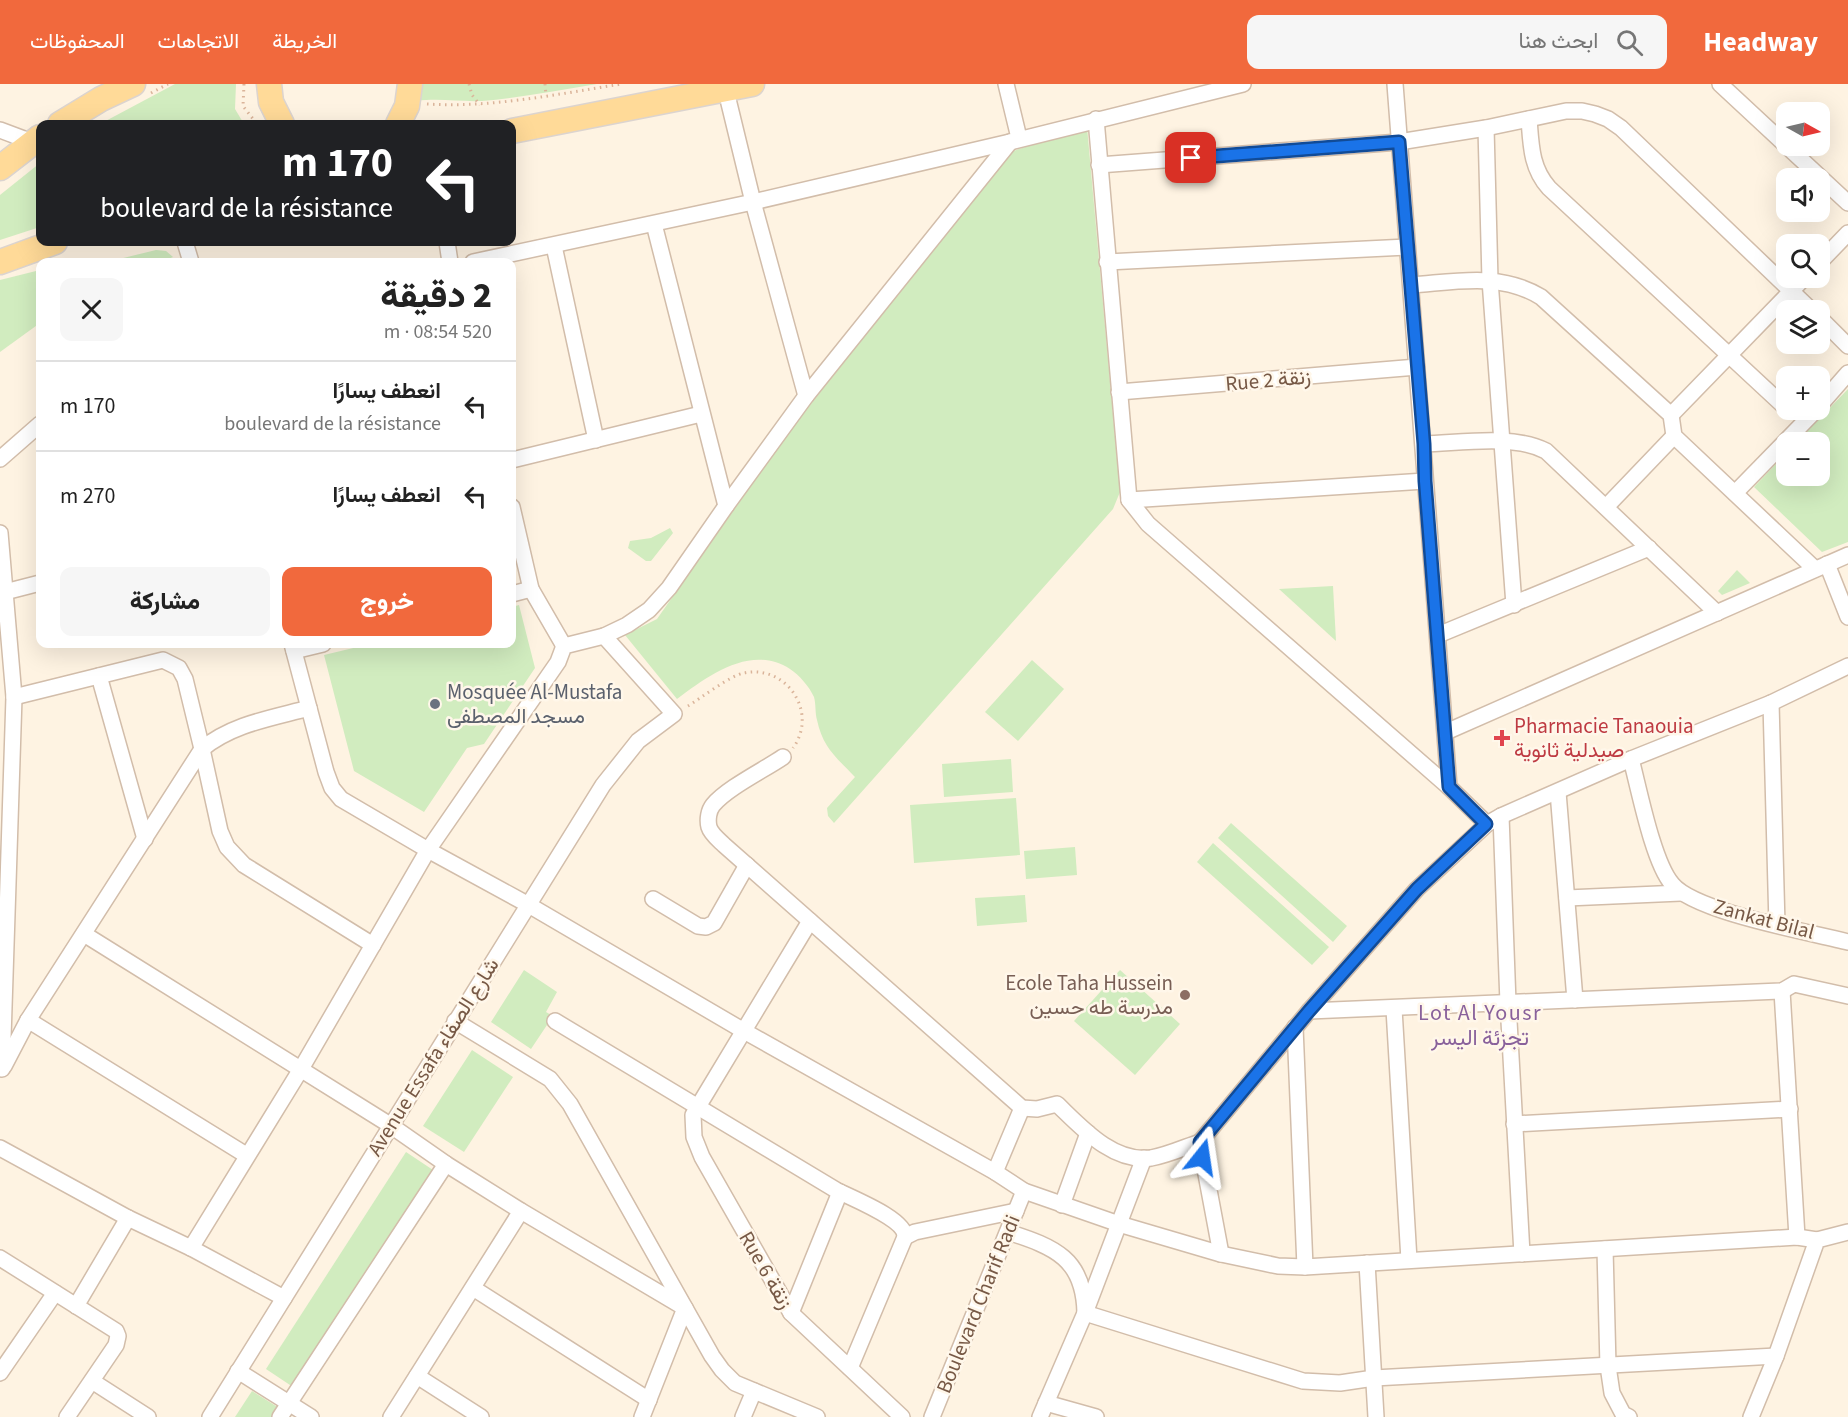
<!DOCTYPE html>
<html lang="ar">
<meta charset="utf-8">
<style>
body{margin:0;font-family:"Source Sans 3",Vazirmatn,sans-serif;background:#f6f6f6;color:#222;direction:rtl;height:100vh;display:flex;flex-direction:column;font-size:22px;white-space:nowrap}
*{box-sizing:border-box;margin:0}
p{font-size:20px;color:#767676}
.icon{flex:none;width:33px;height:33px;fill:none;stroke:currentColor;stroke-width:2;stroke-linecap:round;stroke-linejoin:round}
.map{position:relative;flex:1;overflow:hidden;direction:ltr}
.sheet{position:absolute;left:36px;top:174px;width:480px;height:390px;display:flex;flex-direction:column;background:#fff;border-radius:12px;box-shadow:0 6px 24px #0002;direction:rtl}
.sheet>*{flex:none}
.guide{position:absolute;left:36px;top:36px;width:480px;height:126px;border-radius:12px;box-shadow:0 6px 24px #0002;direction:rtl;background:#202124;color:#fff;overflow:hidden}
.needle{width:39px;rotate:98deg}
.controls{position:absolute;left:1776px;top:18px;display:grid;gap:12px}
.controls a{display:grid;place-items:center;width:54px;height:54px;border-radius:12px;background:#fff;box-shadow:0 6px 24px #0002;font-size:30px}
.pin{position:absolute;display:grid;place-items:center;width:51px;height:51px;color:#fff;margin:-26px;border-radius:12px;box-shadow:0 3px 9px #0006}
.me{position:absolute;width:66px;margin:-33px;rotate:15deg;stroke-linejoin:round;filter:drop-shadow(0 0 4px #0008)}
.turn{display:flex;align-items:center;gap:21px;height:126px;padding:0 24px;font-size:27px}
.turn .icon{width:78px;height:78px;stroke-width:2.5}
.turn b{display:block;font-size:42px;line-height:51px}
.round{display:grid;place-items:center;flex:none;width:63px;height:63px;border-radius:12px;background:#f6f6f6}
.head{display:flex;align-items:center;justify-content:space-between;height:102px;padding:0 24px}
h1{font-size:36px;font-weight:800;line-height:45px}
.cta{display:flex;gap:12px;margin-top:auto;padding:12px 24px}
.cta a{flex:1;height:69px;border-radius:12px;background:#f1693d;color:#fff;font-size:24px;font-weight:800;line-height:69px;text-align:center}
.cta a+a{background:#f6f6f6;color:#222}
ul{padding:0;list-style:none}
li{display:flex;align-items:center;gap:18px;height:90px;padding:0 24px;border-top:2px solid #e0e0e0}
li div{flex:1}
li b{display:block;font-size:22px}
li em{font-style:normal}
header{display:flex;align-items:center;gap:36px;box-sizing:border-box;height:84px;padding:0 30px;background:#f1693d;color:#fff}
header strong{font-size:28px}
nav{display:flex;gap:33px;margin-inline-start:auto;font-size:21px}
.search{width:420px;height:54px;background:#f6f6f6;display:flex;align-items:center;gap:15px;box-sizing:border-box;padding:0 21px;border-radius:12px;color:#767676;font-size:22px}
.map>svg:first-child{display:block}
.green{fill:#d1ecbf}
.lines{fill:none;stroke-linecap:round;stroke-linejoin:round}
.street-casing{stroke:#d2bdaa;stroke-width:18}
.primary-casing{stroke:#dcd4cf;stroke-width:27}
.path{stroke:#dab49a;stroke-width:3;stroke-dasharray:1.5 4.5;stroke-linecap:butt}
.street{stroke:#fff;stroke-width:15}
.primary{stroke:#ffda98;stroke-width:24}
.route-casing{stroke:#114b97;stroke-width:15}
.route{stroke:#1a73e8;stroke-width:10}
.worship-dot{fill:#6b7280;stroke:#fff7ea;stroke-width:2}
.health-dot{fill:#e0444e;stroke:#fff7ea;stroke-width:2}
.education-dot{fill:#8d6e63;stroke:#fff7ea;stroke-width:2}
.labels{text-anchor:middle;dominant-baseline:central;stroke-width:5;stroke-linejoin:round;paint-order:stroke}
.street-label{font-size:21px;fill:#775946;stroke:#fff7ea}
.worship-label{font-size:21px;fill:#5b616d;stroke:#fff7ea;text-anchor:start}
.health-label{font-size:21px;fill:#be3a42;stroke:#fff7ea;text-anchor:start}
.education-label{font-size:21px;fill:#785e54;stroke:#fff7ea;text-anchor:end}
.neighbourhood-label{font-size:22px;letter-spacing:1.5px;fill:#89619b;stroke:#fff7ea}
</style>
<header>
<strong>Headway</strong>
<div class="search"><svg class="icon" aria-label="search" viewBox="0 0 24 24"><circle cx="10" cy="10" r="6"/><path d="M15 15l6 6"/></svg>ابحث هنا</div>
<nav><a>الخريطة</a><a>الاتجاهات</a><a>المحفوظات</a></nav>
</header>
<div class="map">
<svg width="1848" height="1333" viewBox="0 0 1848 1333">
<rect width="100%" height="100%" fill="#fef3e2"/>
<!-- green -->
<g class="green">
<polygon points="175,0 236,0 235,25 244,40 100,40"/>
<path d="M416,0H597C559,6 520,14 482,17C461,18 438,14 417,17Z"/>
<path d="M1087,43L1120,408L1113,425L834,739L828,732L827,724L855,693C836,673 823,664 817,636C815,629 816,620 814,613C809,602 799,591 790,585C751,560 709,591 677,615L625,551L657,535L788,349L1010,68Z"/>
<polygon points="40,79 40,143 0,156 0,111"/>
<polygon points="156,166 166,167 173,173 161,178 107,178"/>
<polygon points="40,186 40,239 0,268 0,196"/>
<polygon points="1848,305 1848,458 1822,468 1754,403 1786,369 1786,392 1820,392 1820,358 1797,358"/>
<polygon points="670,444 673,449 651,477 646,477 628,464 630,457 651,454"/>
<polygon points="1737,486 1750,499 1722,511 1718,507"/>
<polygon points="1333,502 1336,557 1279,505"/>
<polygon points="519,521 535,584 484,660 467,664 424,728 354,687 324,571 370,560 512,560 512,523"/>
<polygon points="1032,576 1064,605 1018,657 985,628"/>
<polygon points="1011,675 1013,708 944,713 942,680"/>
<polygon points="1016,714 1020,771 914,779 910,721"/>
<polygon points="1231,739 1347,842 1333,858 1218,754"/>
<polygon points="1213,759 1329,863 1312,881 1197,778"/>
<polygon points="1075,763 1077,791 1026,795 1024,767"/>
<polygon points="1025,811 1027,838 977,842 975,814"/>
<polygon points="524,886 557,908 546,928 553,932 531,965 491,938"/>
<polygon points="1120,886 1180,940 1135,991 1074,937"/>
<polygon points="472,966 513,993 464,1068 423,1042"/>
<polygon points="406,1068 433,1086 293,1303 266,1285"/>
<polygon points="252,1307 279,1324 273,1333 235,1333"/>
</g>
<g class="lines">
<!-- street casing -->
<g class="street-casing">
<g id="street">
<polyline points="1006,0 1019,54"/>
<polyline points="1395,0 1449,703 1487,740"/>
<polyline points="1720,0 1848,119"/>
<polyline points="726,7 753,118 806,312"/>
<polyline points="1096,35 1129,416 1148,440 1449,703"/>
<path d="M1529,35C1531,61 1531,84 1549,104L1786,324"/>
<polyline points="1486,44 1490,196 1514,521"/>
<polyline points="0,46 32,58"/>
<polyline points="1099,81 1399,58 1486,44 1566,27 1582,27 1595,30 1608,35 1621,44 1811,226"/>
<polyline points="654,140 726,422"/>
<polyline points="185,158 191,178"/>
<polyline points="447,158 450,178"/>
<polyline points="554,162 596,356"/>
<polyline points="473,178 753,118 1010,58 1243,0"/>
<polyline points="1107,178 1407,163"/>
<polyline points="1820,178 1848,149"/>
<path d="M1411,201C1456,198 1500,188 1541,213L1671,331L1674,352L1815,485"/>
<polyline points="1820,234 1848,262"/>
<polyline points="1119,308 1417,283"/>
<polyline points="1820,321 1848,289"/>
<polyline points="1671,331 1804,194"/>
<path d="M1424,360C1461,359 1513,350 1546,367L1717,529"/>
<polyline points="0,375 40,340"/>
<polyline points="512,376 701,330"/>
<polyline points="1735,409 1816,326"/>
<polyline points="1129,416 1425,397"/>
<polyline points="512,423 531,505 564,562"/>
<polyline points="1606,423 1674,352"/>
<polyline points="0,449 14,613 2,985"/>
<polyline points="1827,480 1848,533"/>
<polyline points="5,508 40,499"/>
<polyline points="512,510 531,505"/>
<polyline points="1438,551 1649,464"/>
<polyline points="292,560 326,688 332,704 341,715 428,766 527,820 744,947 995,1088 1024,1107 1119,1140 1221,1170 1278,1182 1305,1183 1797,1153 1817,1156"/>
<polyline points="294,567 323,560"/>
<polyline points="99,592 145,755"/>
<polyline points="14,613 163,576 179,584 185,595 202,665 220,747 227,763 244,781 373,861"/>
<polyline points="1771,619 1777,841"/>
<polyline points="1446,648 1848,471"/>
<path d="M783,673C764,686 727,704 713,721C709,726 707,735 709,743C711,750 719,756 724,761L1022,1024L1037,1025L1057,1020C1082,1044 1113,1079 1151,1074C1168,1071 1185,1063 1200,1058"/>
<path d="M1631,675C1639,705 1653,778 1672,800C1695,828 1809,848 1848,858"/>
<polyline points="1558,708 1575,916"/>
<polyline points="1501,732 1508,919 1522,1170"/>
<polyline points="1567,814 1681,809"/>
<polyline points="653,815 698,842 706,843 714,839 747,781"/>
<polyline points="810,837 693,1031 694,1053 702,1073 791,1229 902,1333"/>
<polyline points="84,850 390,1041 446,1080 521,1127 685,1224 642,1333"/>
<polyline points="1782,907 1797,1153"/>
<polyline points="1394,925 1409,1176"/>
<polyline points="1309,927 1782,907 1794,900 1848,912"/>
<polyline points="28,936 246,1071"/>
<polyline points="455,937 550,995 570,1020 712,1272 722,1286 735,1299 817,1333"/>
<path d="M555,937C649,993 742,1050 836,1106C851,1114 906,1135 905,1153L850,1284"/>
<polyline points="1295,943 1305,1183"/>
<path d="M4,982L28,936L202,665C232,640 272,634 309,624"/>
<polyline points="1514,1040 1790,1025"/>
<polyline points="0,1064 128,1134 191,1164 284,1214"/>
<polyline points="995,1088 1022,1024"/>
<polyline points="1062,1121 1088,1049"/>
<path d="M1008,1148C1055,1163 1084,1175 1085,1229L1303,1297L1340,1299L1374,1294L1776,1272"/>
<polyline points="905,1153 915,1148 1016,1127"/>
<polyline points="191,1164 301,985 428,766 558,578 564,562 604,552 627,541 649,526 669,504 726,422 806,312 1010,58"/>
<polyline points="1605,1165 1608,1282 1612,1309 1623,1330 1629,1333"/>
<polyline points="1221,1170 1200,1058 1309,927 1417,805 1487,740 1501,732 1631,675 1771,619 1848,582"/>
<polyline points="0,1174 116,1247 118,1252 116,1261 67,1333"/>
<polyline points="1367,1179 1376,1333"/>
<polyline points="473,1204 649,1316"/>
<polyline points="76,1222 128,1134"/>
<polyline points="791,1229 840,1108"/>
<polyline points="238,1287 311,1333"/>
<polyline points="0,1289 55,1209"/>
<polyline points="417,1292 481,1333"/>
<polyline points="92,1297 148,1333"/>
<polyline points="1046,1319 1096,1333"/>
<polyline points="210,1333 603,701 638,657 674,630 604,552"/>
<polyline points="280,1333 446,1080"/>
<polyline points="391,1333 521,1127"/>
<polyline points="743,1333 754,1307"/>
<polyline points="932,1333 1024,1107"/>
<polyline points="1040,1333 1085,1229 1144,1074"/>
<polyline points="1751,1333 1776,1272 1817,1156 1848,1148"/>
</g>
</g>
<!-- primary casing -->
<g class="primary-casing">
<g id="primary">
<polyline points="269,0 271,18 282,40"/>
<polyline points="60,40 101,15 133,0"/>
<polyline points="398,40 407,22 410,0"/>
<polyline points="512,47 752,0"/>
<polyline points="0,84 40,53"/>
<polyline points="0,178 55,158"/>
</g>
</g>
<!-- path -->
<g class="path">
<polyline points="244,0 243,22 257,40"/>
<polyline points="469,0 472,11 480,21"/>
<polyline points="545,0 546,12"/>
<polyline points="151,9 168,0"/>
<path d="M427,20C493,24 557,10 622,0"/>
<path d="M688,622C701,614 731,591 744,589C786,580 819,628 793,664"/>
</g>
<!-- street -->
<use href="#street" class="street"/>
<!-- primary -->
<use href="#primary" class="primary"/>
</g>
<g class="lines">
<!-- route casing -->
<g class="route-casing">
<polyline id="route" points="1191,74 1399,58 1424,360 1425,397 1449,703 1486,740 1417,805 1309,927 1200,1058 1202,1073"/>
</g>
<!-- route -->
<use href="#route" class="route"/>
</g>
<!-- markers -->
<circle class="worship-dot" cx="435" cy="620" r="6"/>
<path class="health-dot" d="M1499 645h6v6h6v6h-6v6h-6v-6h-6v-6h6z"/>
<circle class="education-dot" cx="1185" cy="911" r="6"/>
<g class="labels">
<!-- street labels -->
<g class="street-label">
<text transform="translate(1268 296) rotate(-5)">Rue 2 زنقة</text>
<text transform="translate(1764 835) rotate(15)">Zankat Bilal</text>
<text transform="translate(433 973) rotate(-58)">Avenue Essafa شارع الصفاء</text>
<text transform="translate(766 1186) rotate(60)">Rue 6 زنقة</text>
<text transform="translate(978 1220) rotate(-68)">Boulevard Charif Radi</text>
</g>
<!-- worship labels -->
<g class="worship-label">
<text x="447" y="608">Mosquée Al-Mustafa<tspan x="447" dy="24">مسجد المصطفى</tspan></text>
</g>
<!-- health labels -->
<g class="health-label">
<text x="1514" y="642">Pharmacie Tanaouia<tspan x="1514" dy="24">صيدلية ثانوية</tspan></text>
</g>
<!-- education labels -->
<g class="education-label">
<text x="1173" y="899">Ecole Taha Hussein<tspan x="1173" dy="24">مدرسة طه حسين</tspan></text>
</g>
<!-- neighbourhood labels -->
<g class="neighbourhood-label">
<text x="1480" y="929">Lot Al Yousr<tspan x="1480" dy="25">تجزئة اليسر</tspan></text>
</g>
</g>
</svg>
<div class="controls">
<a><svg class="needle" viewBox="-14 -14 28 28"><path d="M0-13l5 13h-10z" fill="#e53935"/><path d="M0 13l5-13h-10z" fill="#767676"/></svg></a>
<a><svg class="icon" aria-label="sound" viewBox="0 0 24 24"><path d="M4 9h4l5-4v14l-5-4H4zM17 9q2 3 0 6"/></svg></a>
<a><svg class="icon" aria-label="search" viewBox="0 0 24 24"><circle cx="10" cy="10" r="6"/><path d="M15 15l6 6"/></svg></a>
<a><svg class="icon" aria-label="layers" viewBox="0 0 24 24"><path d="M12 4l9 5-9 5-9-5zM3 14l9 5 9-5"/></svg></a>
<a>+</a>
<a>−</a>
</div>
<div class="pin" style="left:1191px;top:74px;background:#d93025"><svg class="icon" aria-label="arrive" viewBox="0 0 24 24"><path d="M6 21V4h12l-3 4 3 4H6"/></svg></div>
<svg class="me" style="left:1202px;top:1073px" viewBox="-20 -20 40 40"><path d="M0-17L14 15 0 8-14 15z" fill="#1a73e8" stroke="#fff" stroke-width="4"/></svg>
<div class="guide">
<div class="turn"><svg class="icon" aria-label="left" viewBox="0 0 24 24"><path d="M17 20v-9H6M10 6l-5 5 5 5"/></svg><div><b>170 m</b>boulevard de la résistance</div></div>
</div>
<section class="sheet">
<div class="head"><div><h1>2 دقيقة</h1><p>520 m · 08:54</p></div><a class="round"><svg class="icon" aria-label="close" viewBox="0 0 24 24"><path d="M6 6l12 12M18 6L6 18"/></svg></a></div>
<ul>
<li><svg class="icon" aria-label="left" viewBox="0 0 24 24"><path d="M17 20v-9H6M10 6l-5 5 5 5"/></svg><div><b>انعطف يسارًا</b><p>boulevard de la résistance</p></div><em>170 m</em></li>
<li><svg class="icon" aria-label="left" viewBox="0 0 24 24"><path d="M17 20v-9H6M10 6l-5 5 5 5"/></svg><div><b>انعطف يسارًا</b></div><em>270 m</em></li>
</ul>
<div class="cta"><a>خروج</a><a>مشاركة</a></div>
</section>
</div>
